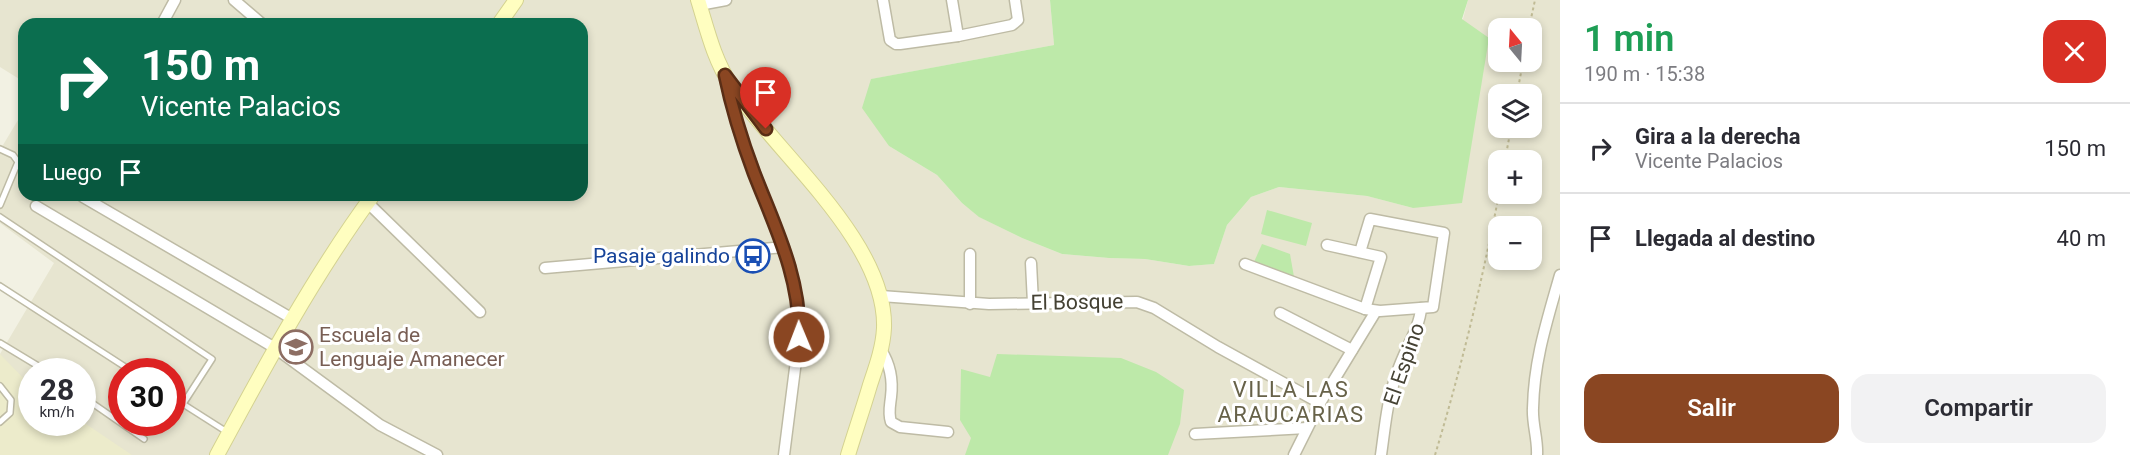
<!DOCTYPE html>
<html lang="es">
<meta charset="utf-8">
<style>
body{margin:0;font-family:Roboto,sans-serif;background:#f2f2f3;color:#2b2b33;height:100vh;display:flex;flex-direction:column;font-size:22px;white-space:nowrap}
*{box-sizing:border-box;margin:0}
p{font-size:20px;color:#7c7c81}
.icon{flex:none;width:33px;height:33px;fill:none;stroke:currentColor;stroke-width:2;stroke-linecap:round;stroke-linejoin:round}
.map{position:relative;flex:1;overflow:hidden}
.drawer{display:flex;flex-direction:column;background:#fff;width:570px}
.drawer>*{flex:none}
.banner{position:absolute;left:18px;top:18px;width:570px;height:183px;border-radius:18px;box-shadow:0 3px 9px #0003;background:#0b6e4f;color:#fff;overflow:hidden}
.needle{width:39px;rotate:342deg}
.controls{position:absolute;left:1488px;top:18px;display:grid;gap:12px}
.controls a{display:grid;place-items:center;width:54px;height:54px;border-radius:12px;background:#fff;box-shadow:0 3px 9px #0003;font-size:30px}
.speed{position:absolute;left:18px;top:358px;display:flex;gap:12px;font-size:30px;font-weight:700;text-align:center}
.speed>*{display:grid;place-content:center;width:78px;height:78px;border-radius:50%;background:#fff;box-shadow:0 3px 9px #0003;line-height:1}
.speed small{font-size:15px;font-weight:400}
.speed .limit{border:9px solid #d22;background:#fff;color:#111}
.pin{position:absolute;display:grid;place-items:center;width:51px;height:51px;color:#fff;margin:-62px -26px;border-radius:50% 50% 50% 0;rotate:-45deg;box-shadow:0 0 6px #0007}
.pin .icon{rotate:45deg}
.me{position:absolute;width:66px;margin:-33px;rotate:359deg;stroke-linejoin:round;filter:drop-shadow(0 0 4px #0008)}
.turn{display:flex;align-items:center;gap:21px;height:126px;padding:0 24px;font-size:27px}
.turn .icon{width:78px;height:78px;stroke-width:2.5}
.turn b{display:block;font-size:42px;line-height:51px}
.then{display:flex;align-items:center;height:57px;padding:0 24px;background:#0003;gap:12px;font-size:22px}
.round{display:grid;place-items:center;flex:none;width:63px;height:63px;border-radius:18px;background:#f2f2f3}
.overview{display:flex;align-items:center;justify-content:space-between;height:102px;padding:0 24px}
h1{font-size:36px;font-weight:600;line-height:45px;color:#1e9e55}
.action{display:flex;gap:12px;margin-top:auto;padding:12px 24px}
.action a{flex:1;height:69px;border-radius:18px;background:#8a4622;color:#fff;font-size:24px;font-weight:600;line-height:69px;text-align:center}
.action a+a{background:#f2f2f3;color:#2b2b33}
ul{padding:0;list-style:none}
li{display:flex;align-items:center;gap:18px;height:90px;padding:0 24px;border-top:2px solid #e1e1e2}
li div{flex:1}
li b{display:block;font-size:22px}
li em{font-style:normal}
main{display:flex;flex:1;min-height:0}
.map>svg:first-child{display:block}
.residential{fill:#e7e5d0;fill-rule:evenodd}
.education{fill:#ecebcb}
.green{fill:#bde9a9}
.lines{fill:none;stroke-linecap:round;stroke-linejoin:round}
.lane-casing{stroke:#bebba5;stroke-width:8}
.street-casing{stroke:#bebba5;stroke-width:13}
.secondary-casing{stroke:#d4d290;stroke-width:16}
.path{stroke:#c0bb95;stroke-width:2;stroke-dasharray:3 3;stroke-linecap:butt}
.lane{stroke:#fff;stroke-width:5}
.street{stroke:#fff;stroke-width:10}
.secondary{stroke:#fffec0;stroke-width:14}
.route-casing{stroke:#5a2e16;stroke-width:15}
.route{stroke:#8a4622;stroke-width:10}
.labels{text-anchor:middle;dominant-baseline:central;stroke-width:6;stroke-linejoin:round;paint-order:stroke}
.transit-label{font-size:21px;fill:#164399;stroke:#fff;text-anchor:end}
.street-label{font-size:21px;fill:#444133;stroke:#fff}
.education-label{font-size:21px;fill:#785e54;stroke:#fff;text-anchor:start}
.neighbourhood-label{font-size:22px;letter-spacing:1.5px;fill:#676249;stroke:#fff}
</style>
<main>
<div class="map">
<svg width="1560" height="455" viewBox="0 0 1560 455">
<rect width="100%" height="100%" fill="#f2f1e3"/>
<!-- residential -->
<path class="residential" d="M0,0H1050L1054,45L872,79L889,146L937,175L962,203L980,217L1022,238L1062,254L1109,258L1145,259L1189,266L1214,264L1227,225L1251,197L1279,187L1367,196L1413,208L1468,0H1560V455H0V354L54,263L0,223V150L24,110V195H582V24H24V82L0,67ZM1498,28H1532V62H1498ZM1498,94H1532V128H1498ZM1498,160H1532V194H1498ZM1498,226H1532V260H1498ZM32,372H82V423H32ZM122,372H172V423H122Z"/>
<!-- education -->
<polygon class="education" points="0,354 31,386 32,423 83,422 132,455 0,455"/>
<!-- green -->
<g class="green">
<polygon points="1050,0 1468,0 1462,19 1489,38 1462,203 1413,208 1367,196 1279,187 1251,197 1227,225 1214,264 1189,266 1145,259 1109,258 1062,254 1022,238 979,217 962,203 937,175 889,146 862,108 871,79 1054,45"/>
<polygon points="1267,210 1312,223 1306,246 1261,234"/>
<polygon points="1262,244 1290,254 1294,277 1254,262"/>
<polygon points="997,354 1121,358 1156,372 1184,390 1180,424 1168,455 965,455 971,438 960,420 961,369 990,377"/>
</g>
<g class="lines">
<!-- lane casing -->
<g class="lane-casing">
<g id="lane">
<polyline points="0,149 13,155 18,162 0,205"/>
<polyline points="0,217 212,359 183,404"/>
<polyline points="0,286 133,372"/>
<polyline points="0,343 48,372"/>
<polyline points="0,386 11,400 10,413 0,422"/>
<polyline points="82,396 144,439"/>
<polyline points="172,397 227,432"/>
</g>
</g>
<!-- street casing -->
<g class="street-casing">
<g id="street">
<polyline points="234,0 262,24"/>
<polyline points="883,0 890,40 896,44 900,44 958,36 1012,25 1018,20 1015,0"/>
<polyline points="952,0 958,36"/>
<polyline points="699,5 726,0"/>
<polyline points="162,24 175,0"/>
<polyline points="725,79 739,131 790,266 798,303 799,337 784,455"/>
<polyline points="83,197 291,318"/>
<polyline points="368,203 480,312"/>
<polyline points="36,206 275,348 380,425 437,455"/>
<polyline points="1327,245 1381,257 1365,309"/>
<polyline points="1031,263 1033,303"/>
<polyline points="1245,264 1365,309 1380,311 1433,307 1444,233 1370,219 1360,252"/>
<polyline points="545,268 784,247"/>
<polyline points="881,296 989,304 1137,302 1154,308 1218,347 1320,403"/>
<polyline points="970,304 970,254"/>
<polyline points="1280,313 1352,350"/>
<path d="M881,350C890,364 893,381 891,397C890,406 888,413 891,422L900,427L948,432"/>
<polyline points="1195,434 1307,428"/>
<polyline points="1294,455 1320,403 1376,311"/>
<path d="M1381,455C1385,427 1387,400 1397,373C1403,352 1420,328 1421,308"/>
<path d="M1537,455C1538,439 1532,424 1533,408C1534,360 1547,321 1560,275"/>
</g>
</g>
<!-- secondary casing -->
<g class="secondary-casing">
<g id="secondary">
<path d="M698,0C707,29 714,60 731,85C776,153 887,242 884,328C883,348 876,367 870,385C863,409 855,432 848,455"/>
<polyline points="499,24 516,0"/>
<path d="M217,455C265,366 313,277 373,195"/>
</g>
</g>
<!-- path -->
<g class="path">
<polyline points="1529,28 1535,0"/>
<polyline points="1517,94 1523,62"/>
<polyline points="1505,160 1511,128"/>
<path d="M1435,455C1461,369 1482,282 1499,194"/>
</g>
<!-- lane -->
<use href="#lane" class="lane"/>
<!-- street -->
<use href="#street" class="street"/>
<!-- secondary -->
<use href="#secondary" class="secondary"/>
</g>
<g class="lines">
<!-- route casing -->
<g class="route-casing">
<path id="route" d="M766,129L725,75C732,109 742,141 754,173C775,227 801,278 799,337"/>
</g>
<!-- route -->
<use href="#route" class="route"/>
</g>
<!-- icons -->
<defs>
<g id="bus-ring" transform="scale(1.725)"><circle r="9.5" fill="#fff" stroke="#1a4fb4" stroke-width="1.5"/><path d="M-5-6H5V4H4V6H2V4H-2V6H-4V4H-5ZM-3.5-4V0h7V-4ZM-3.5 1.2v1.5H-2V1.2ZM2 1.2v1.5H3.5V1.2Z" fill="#1a4fb4"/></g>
<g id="school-ring" transform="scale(1.725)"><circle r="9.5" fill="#fff" stroke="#8d6e63" stroke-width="1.5"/><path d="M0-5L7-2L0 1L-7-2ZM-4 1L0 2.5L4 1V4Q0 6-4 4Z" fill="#8d6e63"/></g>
</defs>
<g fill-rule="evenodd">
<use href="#bus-ring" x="753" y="256"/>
<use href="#school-ring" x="296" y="347"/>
</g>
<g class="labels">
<!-- transit labels -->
<g class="transit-label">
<text x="730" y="256">Pasaje galindo</text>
</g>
<!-- street labels -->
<g class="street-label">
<text transform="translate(1077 302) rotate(-1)">El Bosque</text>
<text transform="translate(1404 364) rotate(-71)">El Espino</text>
</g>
<!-- education labels -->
<g class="education-label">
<text x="319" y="335">Escuela de<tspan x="319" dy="24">Lenguaje Amanecer</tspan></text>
</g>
<!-- neighbourhood labels -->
<g class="neighbourhood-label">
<text x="1291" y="389">VILLA LAS<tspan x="1291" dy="25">ARAUCARIAS</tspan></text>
</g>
</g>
</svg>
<div class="controls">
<a><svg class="needle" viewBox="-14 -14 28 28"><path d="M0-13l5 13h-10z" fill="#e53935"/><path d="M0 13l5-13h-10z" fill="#7c7c81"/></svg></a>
<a><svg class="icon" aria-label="layers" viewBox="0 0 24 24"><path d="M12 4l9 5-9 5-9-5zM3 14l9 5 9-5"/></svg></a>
<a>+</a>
<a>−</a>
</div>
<div class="speed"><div>28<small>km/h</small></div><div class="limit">30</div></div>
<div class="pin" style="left:766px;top:129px;background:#d93025"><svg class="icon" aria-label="arrive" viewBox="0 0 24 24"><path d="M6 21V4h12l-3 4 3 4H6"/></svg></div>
<svg class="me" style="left:799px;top:337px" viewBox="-20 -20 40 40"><circle r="17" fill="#8a4622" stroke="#fff" stroke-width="3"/><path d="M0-11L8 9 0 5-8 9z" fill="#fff"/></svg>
<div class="banner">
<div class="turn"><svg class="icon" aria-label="right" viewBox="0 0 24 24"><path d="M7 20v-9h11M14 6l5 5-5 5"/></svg><div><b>150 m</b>Vicente Palacios</div></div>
<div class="then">Luego<svg class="icon" aria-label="arrive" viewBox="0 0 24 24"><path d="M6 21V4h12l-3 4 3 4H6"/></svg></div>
</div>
</div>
<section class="drawer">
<div class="overview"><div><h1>1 min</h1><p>190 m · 15:38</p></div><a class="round" style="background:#d93025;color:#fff"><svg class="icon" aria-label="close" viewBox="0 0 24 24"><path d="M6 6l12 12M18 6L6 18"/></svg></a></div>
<ul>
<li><svg class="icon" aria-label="right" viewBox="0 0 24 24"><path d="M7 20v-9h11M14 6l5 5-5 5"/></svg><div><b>Gira a la derecha</b><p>Vicente Palacios</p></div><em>150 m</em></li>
<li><svg class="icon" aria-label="arrive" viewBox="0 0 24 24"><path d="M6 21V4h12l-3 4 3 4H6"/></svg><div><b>Llegada al destino</b></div><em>40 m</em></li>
</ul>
<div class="action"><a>Salir</a><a>Compartir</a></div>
</section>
</main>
